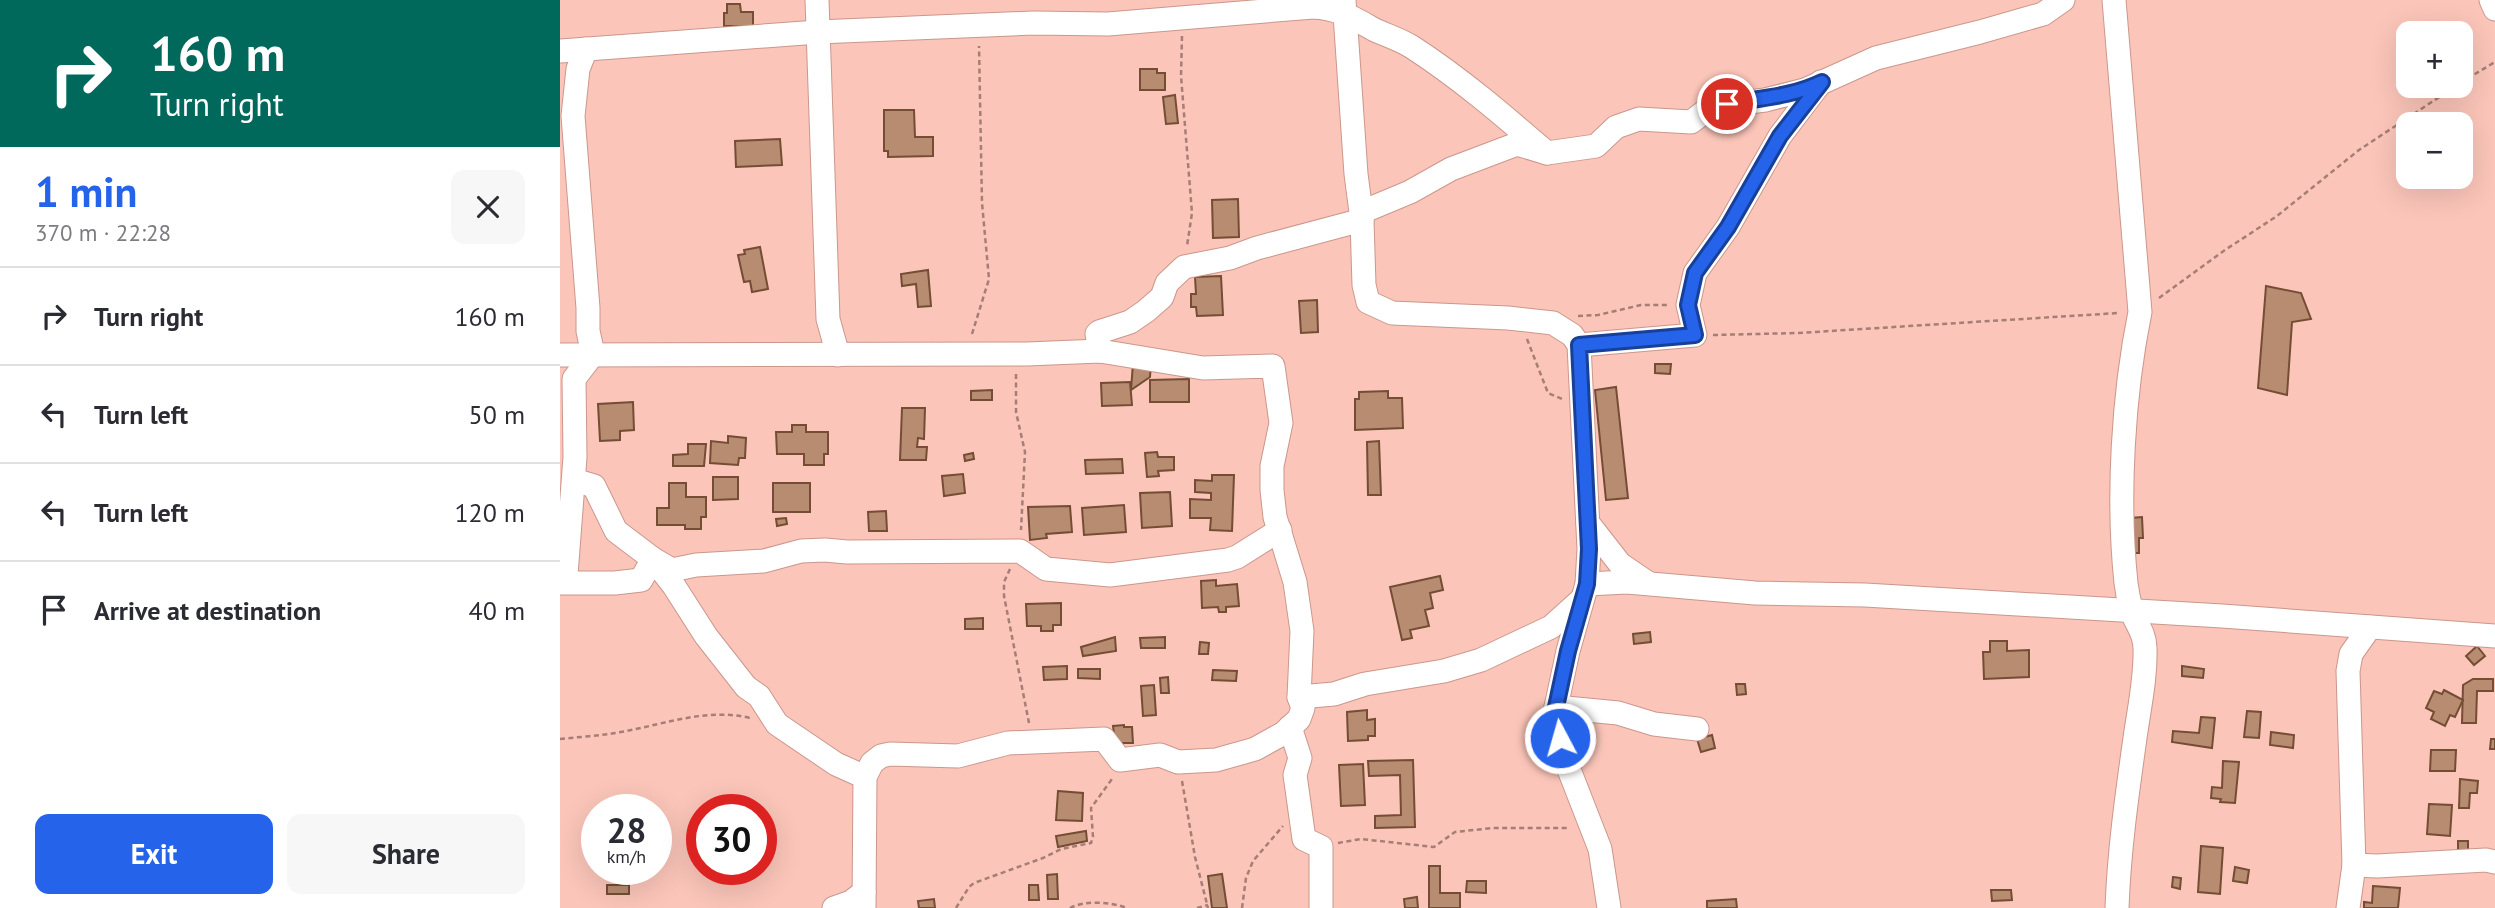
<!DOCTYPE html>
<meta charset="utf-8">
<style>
body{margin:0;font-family:"PT Sans",sans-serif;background:#f7f7f7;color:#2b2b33;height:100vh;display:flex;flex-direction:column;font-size:26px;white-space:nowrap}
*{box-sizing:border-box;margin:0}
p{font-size:23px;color:#7c7c81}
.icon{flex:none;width:38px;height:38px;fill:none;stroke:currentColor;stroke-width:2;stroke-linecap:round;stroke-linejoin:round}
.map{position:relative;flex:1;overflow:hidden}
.side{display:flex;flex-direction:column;background:#fff;width:560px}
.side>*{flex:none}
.guide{background:#00695c;color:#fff;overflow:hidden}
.buttons{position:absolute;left:1836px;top:21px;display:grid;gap:14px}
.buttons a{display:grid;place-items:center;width:77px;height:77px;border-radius:14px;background:#fff;box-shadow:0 7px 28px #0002;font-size:35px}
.speed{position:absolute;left:21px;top:794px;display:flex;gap:14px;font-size:35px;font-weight:700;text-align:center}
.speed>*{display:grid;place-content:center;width:91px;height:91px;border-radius:50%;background:#fff;box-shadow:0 7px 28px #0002;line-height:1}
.speed small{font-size:18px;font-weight:400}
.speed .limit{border:10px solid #d22;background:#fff;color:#111}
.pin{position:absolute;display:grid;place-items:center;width:60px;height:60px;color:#fff;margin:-30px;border:4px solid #fff;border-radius:50%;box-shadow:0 2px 7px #0007}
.me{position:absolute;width:77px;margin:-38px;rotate:354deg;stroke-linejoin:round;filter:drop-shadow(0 0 5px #0008)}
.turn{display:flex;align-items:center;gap:24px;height:147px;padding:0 35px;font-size:32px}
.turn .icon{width:91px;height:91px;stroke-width:2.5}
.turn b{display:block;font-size:49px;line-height:60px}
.round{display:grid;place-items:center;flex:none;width:74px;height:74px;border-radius:14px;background:#f7f7f7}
.summary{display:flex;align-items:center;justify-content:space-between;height:119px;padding:0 35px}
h1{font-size:42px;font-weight:800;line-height:52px;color:#2563eb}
.action{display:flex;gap:14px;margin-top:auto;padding:14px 35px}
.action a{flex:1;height:80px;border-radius:14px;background:#2563eb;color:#fff;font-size:28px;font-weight:800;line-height:80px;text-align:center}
.action a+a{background:#f7f7f7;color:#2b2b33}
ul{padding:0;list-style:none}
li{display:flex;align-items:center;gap:21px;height:98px;padding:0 35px;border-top:2px solid #e1e1e2}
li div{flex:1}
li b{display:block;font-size:26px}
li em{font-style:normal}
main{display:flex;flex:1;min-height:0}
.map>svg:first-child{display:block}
.building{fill:#b78c71;stroke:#744d34;stroke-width:2}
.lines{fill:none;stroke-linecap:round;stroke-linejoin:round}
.minor-casing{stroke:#cb978c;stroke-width:25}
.path{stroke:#a67e75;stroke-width:2.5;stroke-dasharray:5 3.5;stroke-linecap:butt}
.minor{stroke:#fff;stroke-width:23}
.route-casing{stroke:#184099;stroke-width:18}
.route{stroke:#2563eb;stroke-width:12}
</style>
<main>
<section class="side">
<div class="guide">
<div class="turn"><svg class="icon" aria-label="right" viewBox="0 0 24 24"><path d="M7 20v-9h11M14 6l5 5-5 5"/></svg><div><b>160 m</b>Turn right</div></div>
</div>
<div class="summary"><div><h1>1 min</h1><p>370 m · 22:28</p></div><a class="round"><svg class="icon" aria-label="close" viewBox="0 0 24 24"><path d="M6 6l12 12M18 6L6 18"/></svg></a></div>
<ul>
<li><svg class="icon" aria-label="right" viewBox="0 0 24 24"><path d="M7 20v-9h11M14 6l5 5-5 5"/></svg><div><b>Turn right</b></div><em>160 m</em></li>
<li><svg class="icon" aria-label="left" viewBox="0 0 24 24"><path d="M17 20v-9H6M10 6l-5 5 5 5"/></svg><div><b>Turn left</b></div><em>50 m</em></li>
<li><svg class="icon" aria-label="left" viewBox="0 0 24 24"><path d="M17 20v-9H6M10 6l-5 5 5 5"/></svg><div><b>Turn left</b></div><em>120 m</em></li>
<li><svg class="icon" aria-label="arrive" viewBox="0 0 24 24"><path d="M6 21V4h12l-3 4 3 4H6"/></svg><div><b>Arrive at destination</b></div><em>40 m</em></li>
</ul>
<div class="action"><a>Exit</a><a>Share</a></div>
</section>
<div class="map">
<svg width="1935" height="908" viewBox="0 0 1935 908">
<rect width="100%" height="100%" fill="#fbc5b9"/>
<!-- building -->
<g class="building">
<polygon points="167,4 180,4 181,12 193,12 193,26 164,26 164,13 167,13"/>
<polygon points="580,69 597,69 597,73 605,73 605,90 580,90"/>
<polygon points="615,95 618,123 606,124 603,97"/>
<polygon points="324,110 354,110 355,137 373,137 373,156 328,157 328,151 324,151"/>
<polygon points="220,139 222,165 176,167 175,141"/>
<polygon points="678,199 679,237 653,238 652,200"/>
<polygon points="200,247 208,289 192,292 190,281 184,282 178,255 185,254 184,250"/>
<polygon points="368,270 371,306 358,307 356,284 342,286 341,274"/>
<polygon points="661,276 663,315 637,316 636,307 631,307 631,294 636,294 635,277"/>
<polygon points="1706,286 1741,293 1751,319 1732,322 1727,395 1698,388"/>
<polygon points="757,300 758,332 741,333 739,301"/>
<polygon points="573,363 591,364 590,377 571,390"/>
<polygon points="1095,364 1111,364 1110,374 1095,373"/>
<polygon points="629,379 629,402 590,402 590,380"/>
<polygon points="570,382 572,405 542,406 541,383"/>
<polygon points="1056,387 1068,498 1046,500 1035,390"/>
<polygon points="432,390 432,400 411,400 411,391"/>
<polygon points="828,391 828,398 842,398 843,428 795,430 795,399 799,399 799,392"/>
<polygon points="73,402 74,430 60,431 60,440 40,441 38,404"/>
<polygon points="342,408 365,408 364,439 358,438 357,447 367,447 366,460 340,460"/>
<polygon points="232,425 246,425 246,432 268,432 268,454 264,454 264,465 244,465 244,454 217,454 216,432 232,432"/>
<polygon points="168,436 186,438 185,458 179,458 178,465 150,463 151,441 168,443"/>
<polygon points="819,441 821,495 808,495 807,442"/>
<polygon points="128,444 146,444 144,466 113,466 113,455 128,454"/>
<polygon points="597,452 598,457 614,457 614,470 598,471 599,476 587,477 585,453"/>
<polygon points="413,453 414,459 405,461 404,455"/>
<polygon points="562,459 563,473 526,474 525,460"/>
<polygon points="403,474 405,493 384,496 382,476"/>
<polygon points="652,475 674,475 672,531 650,530 651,518 630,518 630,499 651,500 651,493 635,492 635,480 652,481"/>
<polygon points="153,477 178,477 178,499 153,500"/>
<polygon points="109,483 126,483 126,497 146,497 146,517 141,517 141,529 125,529 125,525 97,525 97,508 109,508"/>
<rect x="213" y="483" width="37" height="29"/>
<polygon points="610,492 612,526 582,528 580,493"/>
<polygon points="564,505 566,532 524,535 522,508"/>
<polygon points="510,506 512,532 486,534 487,538 470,540 468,507"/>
<polygon points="326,511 327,531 309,531 308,512"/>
<polygon points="1582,517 1583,538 1579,538 1579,553 1569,553 1570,518"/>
<polygon points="226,518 227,524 217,526 216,519"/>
<polygon points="880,576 883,590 870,593 873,608 865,610 869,626 850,630 852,638 842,640 830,587"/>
<polygon points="656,580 656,586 677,584 679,606 666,607 666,612 659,612 658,607 642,608 641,581"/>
<polygon points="501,603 501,625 493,625 493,631 481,631 481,626 467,626 466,604"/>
<polygon points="423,618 423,629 405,629 405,619"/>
<polygon points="1090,632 1091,642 1074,644 1073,634"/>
<polygon points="555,637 556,651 523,656 521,647"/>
<polygon points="605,637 605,648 581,648 580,638"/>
<polygon points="1430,641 1447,641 1447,651 1469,650 1469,677 1424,679 1423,652 1430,652"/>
<polygon points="640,642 649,643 648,654 639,654"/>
<polygon points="1917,646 1925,656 1914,665 1906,656"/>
<polygon points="507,666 507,679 484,680 483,667"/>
<polygon points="1622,666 1644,669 1643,678 1622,676"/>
<polygon points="518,669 540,669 540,679 518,678"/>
<polygon points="653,670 677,671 676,681 652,680"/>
<polygon points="608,677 609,693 601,693 600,678"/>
<polygon points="1913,679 1933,679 1933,691 1917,691 1916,723 1902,723 1903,685"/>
<polygon points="1176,684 1185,684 1186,694 1177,695"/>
<polygon points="594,685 596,715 583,716 581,686"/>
<polygon points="1884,690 1903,700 1895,717 1890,715 1885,726 1871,719 1874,712 1866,708 1874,691 1882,694"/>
<polygon points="807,710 807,720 815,719 815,736 808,736 808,740 788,741 787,712"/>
<polygon points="1687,711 1701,712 1699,738 1684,737"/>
<polygon points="1641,717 1655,718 1652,748 1612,742 1613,731 1639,733"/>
<polygon points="564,725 564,727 572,727 573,743 555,743 553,726"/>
<polygon points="1711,732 1734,735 1733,748 1710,745"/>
<polygon points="1152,735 1155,748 1141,752 1137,739"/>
<polygon points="1931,739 1935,739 1935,749 1930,749"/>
<polygon points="1871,750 1896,750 1895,771 1870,771"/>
<polygon points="853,760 855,827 815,828 815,816 841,815 840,775 809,776 808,761"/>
<polygon points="1663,761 1679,762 1675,803 1660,802 1661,799 1651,798 1652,787 1662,788"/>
<polygon points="803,764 805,805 781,806 779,765"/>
<polygon points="1900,779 1918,781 1917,793 1910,793 1909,808 1899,808"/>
<polygon points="498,791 523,793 522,821 496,820"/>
<polygon points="1869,804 1892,805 1890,836 1867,834"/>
<polygon points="526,831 527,841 498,847 496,836"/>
<rect x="1898" y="841" width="10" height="9"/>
<polygon points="1641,846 1663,848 1660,894 1638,892"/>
<polygon points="869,866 880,866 880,893 900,893 900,908 869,908"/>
<polygon points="1675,867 1689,870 1687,883 1673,881"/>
<polygon points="55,870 72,870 73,878 55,878"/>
<polygon points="497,874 498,899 488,899 487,875"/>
<polygon points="662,874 667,908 652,908 648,876"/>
<polygon points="1613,877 1621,878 1620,889 1612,887"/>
<polygon points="907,881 926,881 926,893 906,892"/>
<rect x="47" y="885" width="22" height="9"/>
<polygon points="469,885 478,885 479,900 469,900"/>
<polygon points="1813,886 1840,888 1838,908 1804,908 1804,902 1812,903"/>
<polygon points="1431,890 1451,890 1452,900 1432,901"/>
<polygon points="857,897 858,908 845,908 844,899"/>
<polygon points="374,899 375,908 359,908 358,901"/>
<polygon points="1176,899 1177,908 1147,908 1147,901"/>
</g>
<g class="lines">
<!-- minor casing -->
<g class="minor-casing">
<g id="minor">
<polyline points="257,0 268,319 278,355"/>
<polyline points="784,0 796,174 802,220 804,285 808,302 832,313 948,318 993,323 1012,335 1019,345 1029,549 1027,584 1008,651 996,707 1008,767 1040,849 1049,908"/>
<path d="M1554,0L1580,312C1563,395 1557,498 1566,583C1567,591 1569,601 1571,609C1575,623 1585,632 1585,648C1586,678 1579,709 1575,738C1567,795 1559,851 1557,908"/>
<polyline points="1931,0 1935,9"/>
<path d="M0,51L258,32L473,23L548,24L753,7C777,8 792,17 813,29C825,35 839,39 852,47C900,78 944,116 987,153"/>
<polyline points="802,212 850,192 891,169 957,144 987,153 1036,146 1056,127 1079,119 1131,122 1151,107 1205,100 1245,90 1316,58 1420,32 1483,14 1503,0"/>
<polyline points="1019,345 1135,335 1128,305 1135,273 1168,227 1220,136 1261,82"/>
<polyline points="540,351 537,334 539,332 570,322 586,311 602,297 607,283 624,267 670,258 697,248 802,220"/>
<polyline points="0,355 467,354 540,351 643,368 713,366 721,423 712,466 712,490 715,517 735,582 742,631 739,697 743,708 739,719 724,733 695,749 656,760 618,762 600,755 560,760 544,739 448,743 398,756 330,754 321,756 312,763 305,777 304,908"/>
<polyline points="14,480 34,486 56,531 93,559 114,586 146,636 186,687 199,696 217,724 276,764 305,777"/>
<polyline points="1028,523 1060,564 1088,583"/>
<polyline points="0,581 6,575 15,457 14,379 33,354 28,331 28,308 13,116 18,69 26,49"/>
<polyline points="0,583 55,583 81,580 93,559 112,570 136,565 204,561 241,551 265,550 287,552 460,551 486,569 550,575 668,560 677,557 720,530"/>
<polyline points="1027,584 1067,582 1195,593 1305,595 1662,616 1935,636"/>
<polyline points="739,697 774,694 805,684 884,671 921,660 991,627 1021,600"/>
<polyline points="996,707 1058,713 1094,724 1137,729"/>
<polyline points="730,727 740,758 735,775 744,839 761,847 761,908"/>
<polyline points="1794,865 1817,866 1926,860 1935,862"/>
<polyline points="274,908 291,902 304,892"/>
<polyline points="1788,908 1794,865 1788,671 1791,654 1810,627"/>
</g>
</g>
<!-- path -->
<g class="path">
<polyline points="622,36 621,76 632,213 627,246"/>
<polyline points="1900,83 1935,62"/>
<polyline points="1599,298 1665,250 1717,216 1799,150 1896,86"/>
<polyline points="1018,316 1038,315 1081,305 1108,305"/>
<polyline points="412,334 429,279 422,203 419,46"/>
<polyline points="1153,335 1238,333 1558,313"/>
<polyline points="967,339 988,393 1002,399"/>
<polyline points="456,374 456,412 465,452 461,530"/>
<polyline points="450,569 444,582 444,596 469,723"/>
<path d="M0,739C18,737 37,736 55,733C100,726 145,707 190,718"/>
<polyline points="622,781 635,857 648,908"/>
<polyline points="778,843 801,839 874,847 895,832 933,828 1010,828"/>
<polyline points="396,908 409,887 414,883 483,858 501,849 531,843 533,837 531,808 552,779"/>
<path d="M510,908C525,900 551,902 567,908"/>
<polyline points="637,908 648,905"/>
<polyline points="682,908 686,878 693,861 723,826"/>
</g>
<!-- minor -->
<use href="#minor" class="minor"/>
</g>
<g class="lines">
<!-- route casing -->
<g class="route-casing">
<path id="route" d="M1000,738L996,707L1008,651L1027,584L1029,549L1019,345L1135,335L1128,305L1135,273L1168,227L1220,136L1262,82C1231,97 1199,98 1167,104"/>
</g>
<!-- route -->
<use href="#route" class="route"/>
</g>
</svg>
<div class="buttons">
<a>+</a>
<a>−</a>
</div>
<div class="speed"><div>28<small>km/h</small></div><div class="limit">30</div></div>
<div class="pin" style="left:1167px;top:104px;background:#d93025"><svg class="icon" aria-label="arrive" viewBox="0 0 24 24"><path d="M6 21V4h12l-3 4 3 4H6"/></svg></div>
<svg class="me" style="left:1000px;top:738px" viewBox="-20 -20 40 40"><circle r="17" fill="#2563eb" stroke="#fff" stroke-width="3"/><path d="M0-11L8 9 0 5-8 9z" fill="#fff"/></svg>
</div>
</main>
